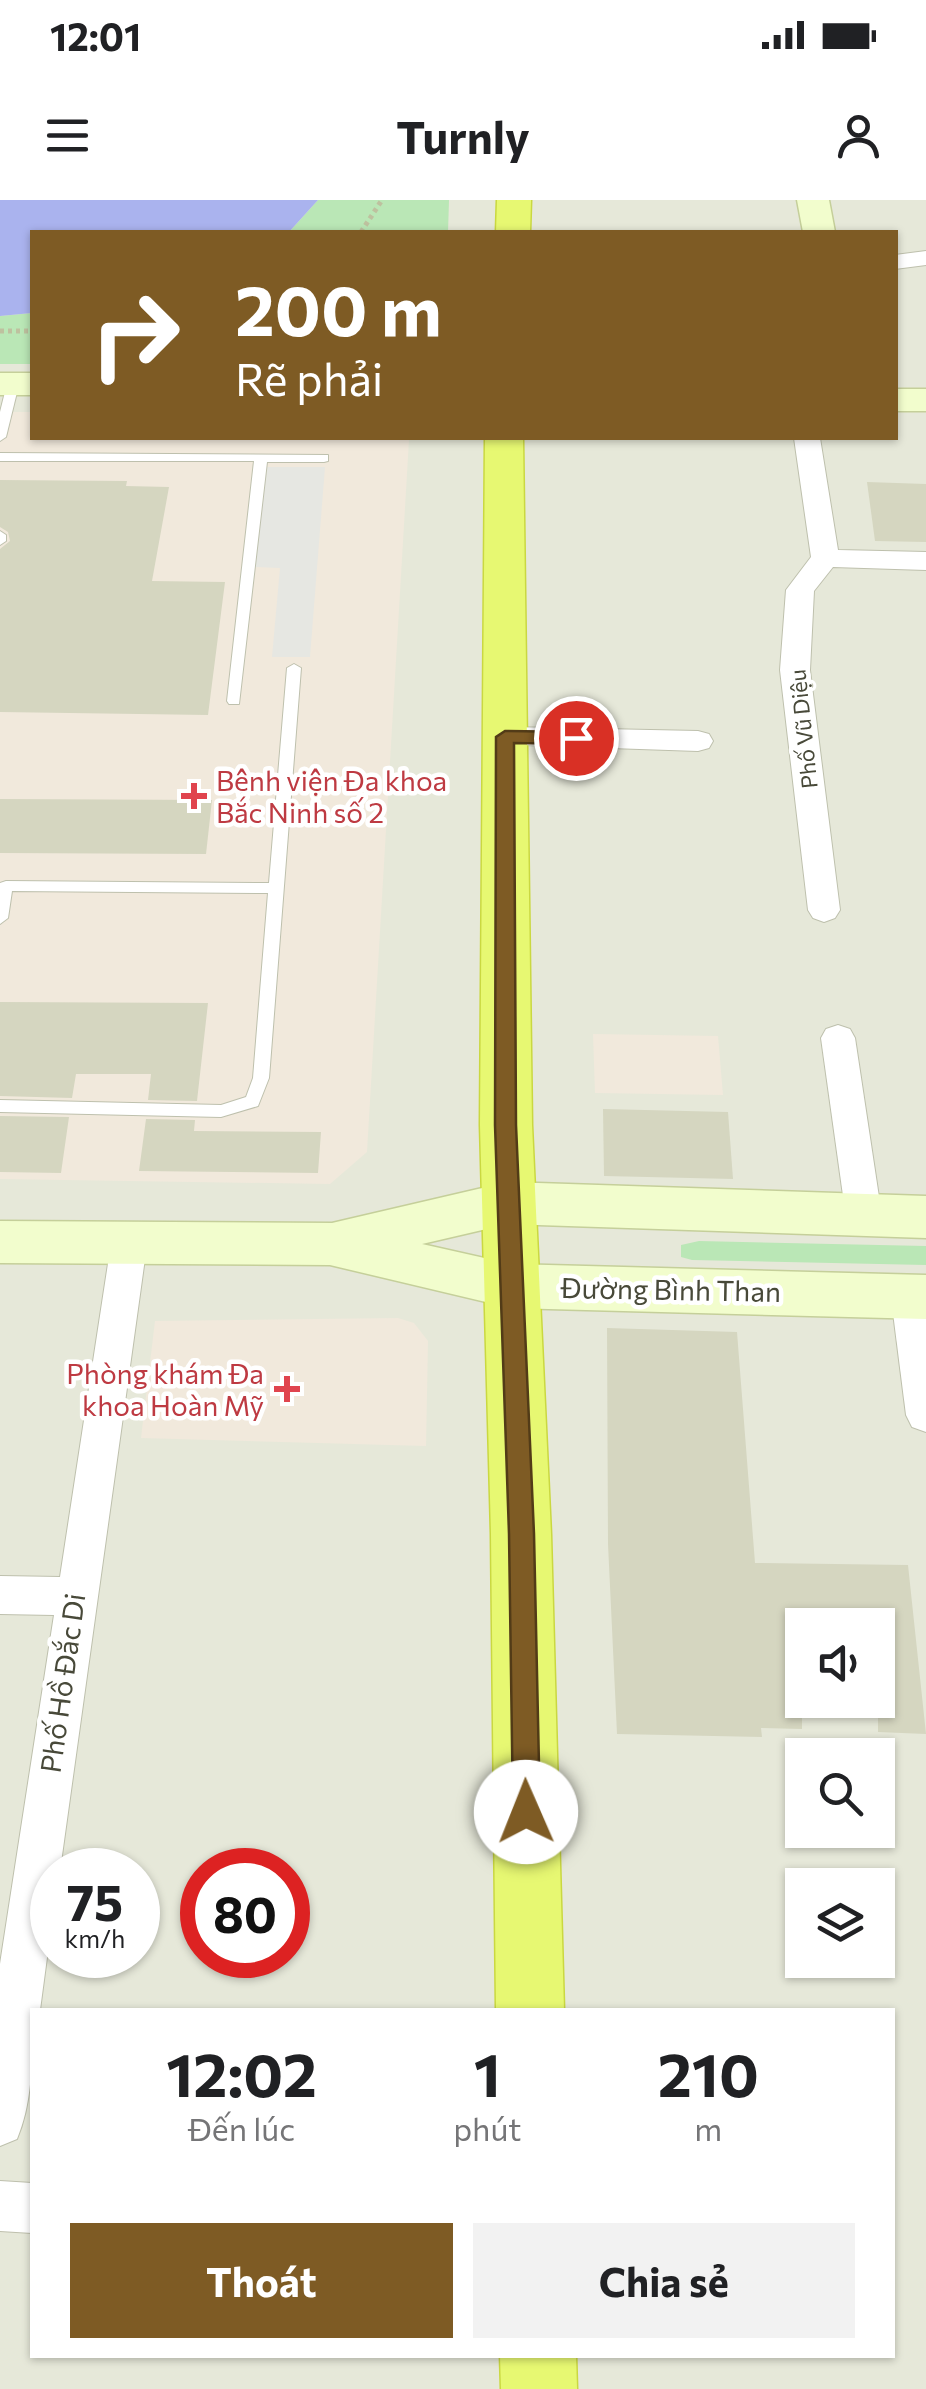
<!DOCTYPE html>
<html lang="vi">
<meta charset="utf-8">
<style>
body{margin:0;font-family:Commissioner,sans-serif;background:#f2f2f2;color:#202124;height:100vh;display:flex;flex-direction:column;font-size:38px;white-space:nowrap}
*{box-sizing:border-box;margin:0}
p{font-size:32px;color:#757577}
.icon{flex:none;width:55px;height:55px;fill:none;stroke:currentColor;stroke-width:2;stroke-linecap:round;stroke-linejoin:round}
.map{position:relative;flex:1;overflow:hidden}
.details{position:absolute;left:30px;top:1808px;width:865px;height:350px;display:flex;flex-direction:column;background:#fff;border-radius:0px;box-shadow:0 2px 8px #0004}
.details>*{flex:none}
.banner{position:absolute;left:30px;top:30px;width:868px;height:210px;border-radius:0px;box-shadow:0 2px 8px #0004;background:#7e5b24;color:#fff;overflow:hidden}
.tools{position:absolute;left:785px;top:1408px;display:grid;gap:20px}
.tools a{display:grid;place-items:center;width:110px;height:110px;border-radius:0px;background:#fff;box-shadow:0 2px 8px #0004;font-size:50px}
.speed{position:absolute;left:30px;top:1648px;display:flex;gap:20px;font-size:50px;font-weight:700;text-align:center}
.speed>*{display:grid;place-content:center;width:130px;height:130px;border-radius:50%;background:#fff;box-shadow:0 2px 8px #0004;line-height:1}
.speed small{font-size:25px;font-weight:400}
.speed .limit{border:15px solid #d22;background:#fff;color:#111}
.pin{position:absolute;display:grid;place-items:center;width:85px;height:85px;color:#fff;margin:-42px;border:5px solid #fff;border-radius:50%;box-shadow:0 2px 10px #0007}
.me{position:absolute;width:110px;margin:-55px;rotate:359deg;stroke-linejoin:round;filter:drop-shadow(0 0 8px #0008)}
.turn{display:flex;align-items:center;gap:35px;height:210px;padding:0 40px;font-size:45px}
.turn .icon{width:130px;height:130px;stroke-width:2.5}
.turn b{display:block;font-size:70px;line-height:85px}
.eta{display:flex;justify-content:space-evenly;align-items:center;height:170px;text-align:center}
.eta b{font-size:60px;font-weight:700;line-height:70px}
.action{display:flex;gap:20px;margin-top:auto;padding:20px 40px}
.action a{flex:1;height:115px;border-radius:0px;background:#7e5b24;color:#fff;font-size:40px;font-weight:700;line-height:115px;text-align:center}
.action a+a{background:#f2f2f2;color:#202124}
.status{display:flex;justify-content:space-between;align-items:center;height:70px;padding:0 50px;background:#fff;direction:ltr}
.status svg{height:28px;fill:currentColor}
header{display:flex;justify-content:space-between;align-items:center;height:130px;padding:0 40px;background:#fff;font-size:45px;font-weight:700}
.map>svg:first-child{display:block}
.residential{fill:#e6e8d9;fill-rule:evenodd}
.medical{fill:#f1e9dc}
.green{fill:#bae7b6}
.parking{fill:#e6e7e2}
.water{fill:#aab3ee}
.building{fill:#d5d6c0}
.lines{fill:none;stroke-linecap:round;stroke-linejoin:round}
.lane-casing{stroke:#bec0ad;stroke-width:2}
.street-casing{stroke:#bec0ad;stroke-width:2}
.secondary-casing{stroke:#c5cf9a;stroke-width:3}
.highway-casing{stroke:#cad841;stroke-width:3}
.path{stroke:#bec19f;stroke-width:5;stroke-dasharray:4 4;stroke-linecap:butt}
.lane{fill:#fff;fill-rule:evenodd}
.street{fill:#fff;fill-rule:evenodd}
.secondary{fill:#f2fdcd;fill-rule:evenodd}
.highway{fill:#e7f872;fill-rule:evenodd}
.route{fill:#7e5b24;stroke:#523b17;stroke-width:2.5}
.health-dot{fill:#e0444e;stroke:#fff;stroke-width:4}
.labels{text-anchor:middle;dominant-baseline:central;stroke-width:9;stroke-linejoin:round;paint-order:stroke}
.far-street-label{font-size:22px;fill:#484939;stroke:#fff}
.health-label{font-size:28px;fill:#be3a42;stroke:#fff;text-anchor:start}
.street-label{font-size:28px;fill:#484939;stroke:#fff}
</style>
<div class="status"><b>12:01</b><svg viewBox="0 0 49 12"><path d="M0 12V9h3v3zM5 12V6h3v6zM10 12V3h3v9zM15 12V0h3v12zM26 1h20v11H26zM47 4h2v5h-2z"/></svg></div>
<header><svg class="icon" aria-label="menu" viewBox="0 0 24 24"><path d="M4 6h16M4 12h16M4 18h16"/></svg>Turnly<svg class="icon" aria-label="person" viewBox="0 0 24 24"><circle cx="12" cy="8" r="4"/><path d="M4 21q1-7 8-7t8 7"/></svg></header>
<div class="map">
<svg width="926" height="2189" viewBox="0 0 926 2189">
<rect width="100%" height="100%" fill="#f3f5eb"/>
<!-- residential -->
<path class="residential" d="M0,0H926V2189H0ZM32,32H895V238H32ZM802,1425H878V1500H802ZM802,1555H878V1630H802ZM52,1670H138V1755H52ZM202,1670H288V1755H202ZM802,1685H878V1760H802ZM32,1810H892V2155H32Z"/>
<!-- medical -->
<g class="medical">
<polygon points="0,212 32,212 32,238 409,240 367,952 330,984 0,979"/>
<polygon points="593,834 718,836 723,895 595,893"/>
<polygon points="398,1118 414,1123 428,1141 426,1246 141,1238 155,1121"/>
</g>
<!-- green -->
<g class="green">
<polygon points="318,0 449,0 448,32 289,32"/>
<polygon points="32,113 32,164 0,164 0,116"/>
<polygon points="699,1041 926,1046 926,1065 692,1060 681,1057 681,1045"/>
</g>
<!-- parking -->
<polygon class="parking" points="266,267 325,267 310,457 272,457 280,368 255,367"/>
<!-- water -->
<polygon class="water" points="0,0 318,0 289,32 32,32 32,113 0,116"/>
<!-- building -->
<g class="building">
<polygon points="0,280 127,281 126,286 169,287 152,381 225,382 208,515 0,512 0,349 10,341 8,332 0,327"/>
<polygon points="867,282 926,284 926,342 875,341"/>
<polygon points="0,599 212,600 206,654 0,653"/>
<polygon points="0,802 208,803 197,901 148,900 151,874 76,874 72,898 0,896"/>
<polygon points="603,909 728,912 733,979 604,976"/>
<polygon points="0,916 69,917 61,973 0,972"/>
<polygon points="146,919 195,920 194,931 321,932 318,973 139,971"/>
<polygon points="607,1128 737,1132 755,1363 908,1365 926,1534 878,1532 878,1425 802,1425 802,1529 761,1528 762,1537 617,1534 608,1344"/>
</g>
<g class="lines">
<!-- lane casing -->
<g class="lane-casing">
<g id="lane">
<polygon points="13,180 19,184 6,237 0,241 0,212 7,184"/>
<polygon points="0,253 328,255 328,261 324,262 267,262 239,504 229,504 227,501 254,261 0,261"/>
<polygon points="0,331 6,335 6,341 0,345"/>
<polygon points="294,464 301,468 269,878 258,906 221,917 0,912 0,900 221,905 246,897 253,878 268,693 12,691 8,718 0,724 0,683 6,681 269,683 287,468"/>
</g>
</g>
<!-- street casing -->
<g class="street-casing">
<g id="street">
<polygon points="926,51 926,65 895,69 895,55"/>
<polygon points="794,238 820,238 838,350 926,352 926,370 833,367 814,391 810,470 840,710 835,718 824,722 813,718 808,710 780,470 786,390 811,357"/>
<polygon points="505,527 698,531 709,534 713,541 709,548 698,551 494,544 490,537 494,530"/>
<polygon points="838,825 850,829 855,838 882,1017 877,1028 864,1032 851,1028 846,1017 821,838 826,829"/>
<path d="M129,1029L142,1033L147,1044L60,1670H52V1720L40,1810H32C32,1853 34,1899 17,1939L0,1946V1764L54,1415L0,1414V1376L60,1377L111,1044L116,1033Z"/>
<polygon points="910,1081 923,1086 926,1091 926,1232 912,1227 906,1215 891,1097 897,1086"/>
<polygon points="0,1981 32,1983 32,2033 0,2031"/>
</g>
</g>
<!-- secondary casing -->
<g class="secondary-casing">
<g id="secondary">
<polygon points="797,0 829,0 835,32 803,32"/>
<rect x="0" y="173" width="32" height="22"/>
<rect x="895" y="189" width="31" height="22"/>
<polygon points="508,982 926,996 926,1038 508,1024 422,1044 511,1064 926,1075 926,1119 511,1108 330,1065 0,1063 0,1021 332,1023"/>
</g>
</g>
<!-- highway casing -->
<g class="highway-casing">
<g id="highway">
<polygon points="497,0 531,0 530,32 496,32"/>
<polygon points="485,238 523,238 532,925 551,1334 564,1810 496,1810 491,1334 480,925"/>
<polygon points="500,2155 576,2155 577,2189 501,2189"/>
</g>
</g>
<!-- path -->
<g class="path">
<polyline points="361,32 382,0"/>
<polyline points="0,131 32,131"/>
</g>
<!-- lane -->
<use href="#lane" class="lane"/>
<!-- street -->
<use href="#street" class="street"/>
<!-- secondary -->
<use href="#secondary" class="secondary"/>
<!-- highway -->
<use href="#highway" class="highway"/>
</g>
<!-- route -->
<polygon class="route" points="505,531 576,532 585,538 576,544 514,543 516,925 534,1334 540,1612 536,1621 526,1625 517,1621 513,1612 509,1334 495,925 496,537"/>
<!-- markers -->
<g class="health-dot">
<path d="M189 581h10v10h10v10h-10v10h-10v-10h-10v-10h10z"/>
<path d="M282 1174h10v10h10v10h-10v10h-10v-10h-10v-10h10z"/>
</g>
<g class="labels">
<!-- far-street labels -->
<g class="far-street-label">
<text transform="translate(803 529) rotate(-96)">Phố Vũ Diệu</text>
</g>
<!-- health labels -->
<g class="health-label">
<text x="216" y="580">Bệnh viện Đa khoa<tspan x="216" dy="32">Bắc Ninh số 2</tspan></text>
<text x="264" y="1173" text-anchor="end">Phòng khám Đa<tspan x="264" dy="32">khoa Hoàn Mỹ</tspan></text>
</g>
<!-- street labels -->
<g class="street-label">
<text transform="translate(671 1089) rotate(1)">Đường Bình Than</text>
<text transform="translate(62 1483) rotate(-82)">Phố Hồ Đắc Di</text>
</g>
</g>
</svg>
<div class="tools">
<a><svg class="icon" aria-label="sound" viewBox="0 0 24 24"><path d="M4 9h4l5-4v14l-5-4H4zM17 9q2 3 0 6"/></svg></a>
<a><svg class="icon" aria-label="search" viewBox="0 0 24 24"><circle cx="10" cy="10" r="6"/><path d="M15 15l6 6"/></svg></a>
<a><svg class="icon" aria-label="layers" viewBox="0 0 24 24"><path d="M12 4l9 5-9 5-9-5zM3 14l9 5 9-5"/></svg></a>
</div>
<div class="speed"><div>75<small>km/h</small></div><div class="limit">80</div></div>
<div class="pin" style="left:576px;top:538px;background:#d93025"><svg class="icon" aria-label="arrive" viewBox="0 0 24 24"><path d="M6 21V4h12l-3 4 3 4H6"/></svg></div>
<svg class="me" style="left:526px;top:1612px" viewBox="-20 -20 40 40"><circle r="19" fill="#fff"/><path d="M0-13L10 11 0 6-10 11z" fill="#7e5b24"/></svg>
<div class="banner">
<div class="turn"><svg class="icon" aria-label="right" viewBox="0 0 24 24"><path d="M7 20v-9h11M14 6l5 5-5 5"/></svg><div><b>200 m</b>Rẽ phải</div></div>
</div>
<section class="details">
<div class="eta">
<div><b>12:02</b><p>Đến lúc</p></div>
<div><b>1</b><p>phút</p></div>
<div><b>210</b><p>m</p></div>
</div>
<div class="action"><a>Thoát</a><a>Chia sẻ</a></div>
</section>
</div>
